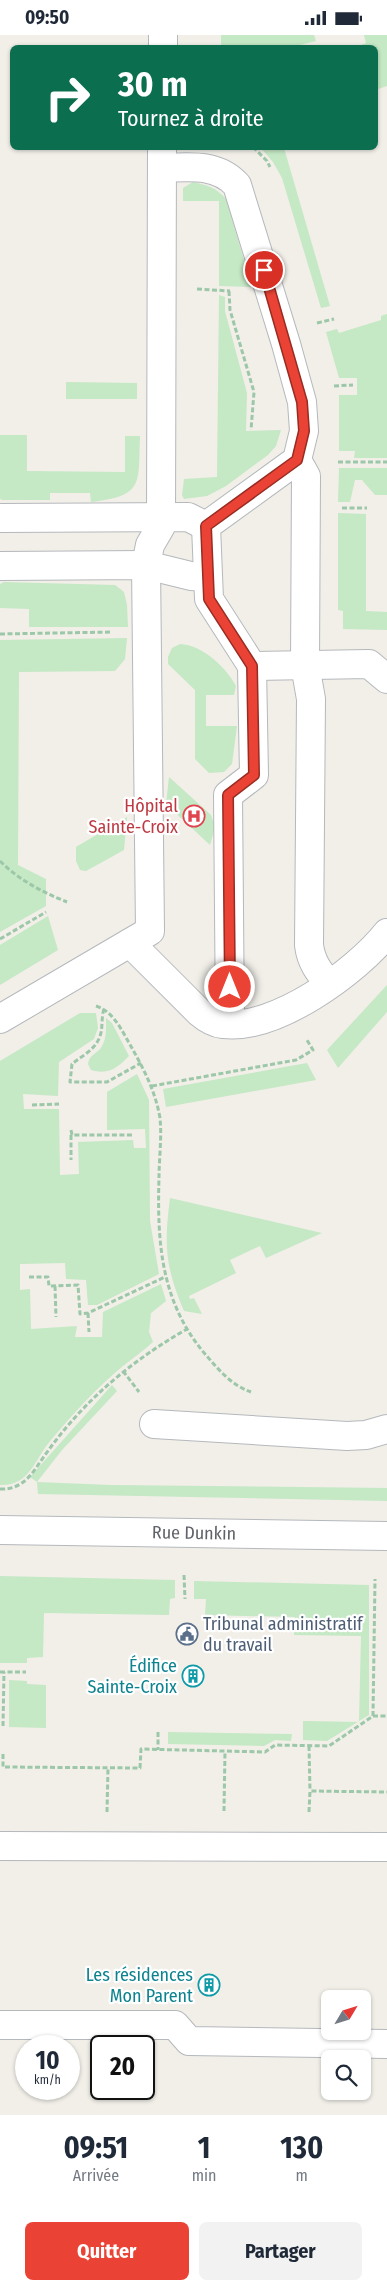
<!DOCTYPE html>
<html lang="fr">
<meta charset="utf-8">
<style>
body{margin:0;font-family:"Fira Sans Condensed",sans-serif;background:#f2f2f3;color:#1f2937;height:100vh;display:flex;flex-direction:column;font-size:19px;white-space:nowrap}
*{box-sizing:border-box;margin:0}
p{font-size:16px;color:#747a83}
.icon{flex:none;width:28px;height:28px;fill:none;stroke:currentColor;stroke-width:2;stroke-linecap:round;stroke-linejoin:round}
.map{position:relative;height:2080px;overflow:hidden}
.sheet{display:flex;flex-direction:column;background:#fff;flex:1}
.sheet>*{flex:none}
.hud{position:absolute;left:10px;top:10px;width:368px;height:105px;border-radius:8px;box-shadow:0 1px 4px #0004;background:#0b6e4f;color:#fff;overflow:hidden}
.needle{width:32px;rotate:52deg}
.controls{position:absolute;left:321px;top:1955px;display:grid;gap:10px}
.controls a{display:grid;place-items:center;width:50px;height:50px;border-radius:8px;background:#fff;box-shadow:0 1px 4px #0004;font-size:25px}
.speed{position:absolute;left:15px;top:2000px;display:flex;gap:10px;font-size:25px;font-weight:700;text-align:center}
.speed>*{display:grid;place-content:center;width:65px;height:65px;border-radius:50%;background:#fff;box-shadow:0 1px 4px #0004;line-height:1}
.speed small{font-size:12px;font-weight:400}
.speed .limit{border:2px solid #111;border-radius:8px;background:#fff;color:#111}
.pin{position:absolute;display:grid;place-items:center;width:42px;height:42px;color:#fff;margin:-21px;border:2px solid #fff;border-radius:50%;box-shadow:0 1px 5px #0007}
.me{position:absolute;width:55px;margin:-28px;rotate:0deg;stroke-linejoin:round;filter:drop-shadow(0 0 4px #0008)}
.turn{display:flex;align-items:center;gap:18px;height:105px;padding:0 25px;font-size:22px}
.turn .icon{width:65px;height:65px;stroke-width:2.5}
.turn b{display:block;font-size:35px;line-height:42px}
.eta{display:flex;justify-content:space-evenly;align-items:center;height:85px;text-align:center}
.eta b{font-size:30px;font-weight:700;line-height:35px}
.cta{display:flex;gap:10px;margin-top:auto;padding:10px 25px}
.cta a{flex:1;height:58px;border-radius:8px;background:#ea4335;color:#fff;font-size:20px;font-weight:700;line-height:58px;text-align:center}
.cta a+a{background:#f2f2f3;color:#1f2937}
.status{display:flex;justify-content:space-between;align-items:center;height:35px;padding:0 25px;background:#fff;direction:ltr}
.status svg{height:14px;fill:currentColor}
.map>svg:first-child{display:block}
.green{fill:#c5e8c5}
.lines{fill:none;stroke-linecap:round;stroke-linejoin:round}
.minor-casing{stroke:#b5b8bc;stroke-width:30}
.path{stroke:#9cc7a9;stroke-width:3;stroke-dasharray:5 2.5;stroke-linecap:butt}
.minor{stroke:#fff;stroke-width:28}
.route-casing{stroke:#982c22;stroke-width:12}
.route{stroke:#ea4335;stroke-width:9}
.labels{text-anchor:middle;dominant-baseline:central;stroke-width:4.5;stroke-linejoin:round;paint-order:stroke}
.health-label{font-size:18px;fill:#be3a42;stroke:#fff;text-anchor:end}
.street-label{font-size:18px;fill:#5f6368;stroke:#fff}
.service-label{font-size:18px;fill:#4e5e75;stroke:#fff;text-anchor:start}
.culture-label{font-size:18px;fill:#0d838f;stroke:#fff;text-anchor:end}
</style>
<div class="status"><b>09:50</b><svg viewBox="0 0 49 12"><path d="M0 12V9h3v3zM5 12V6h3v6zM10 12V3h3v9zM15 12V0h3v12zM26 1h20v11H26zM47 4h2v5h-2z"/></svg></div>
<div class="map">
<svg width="387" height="2080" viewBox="0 0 387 2080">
<rect width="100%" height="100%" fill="#f1efe8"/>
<!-- green -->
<g class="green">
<polygon points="221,0 314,0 316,6 292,12 221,12"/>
<polygon points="364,0 387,0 387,51 375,55 375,12 361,12 361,10 366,8"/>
<polygon points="261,113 284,113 330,271 321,273 282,143 273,127"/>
<path d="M193,147C207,150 217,153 226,164L252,252L219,251V166H183V153Z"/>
<polygon points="219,260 225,262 225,276 247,358 246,396 281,395 276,411 268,420 226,451 207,461 184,464 182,460 184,444 217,442"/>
<polygon points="387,279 387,423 354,423 355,416 339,416 339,360 357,360 357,343 339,343 326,297 337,294 339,298 381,285 381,281"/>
<polygon points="66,347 137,348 137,364 66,364"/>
<path d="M0,400H27V436L125,437V401H140C138,448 145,461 91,467L90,458H50V465H3L0,464Z"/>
<polygon points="339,433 387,433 387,460 375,460 362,445 355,445 350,467 338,467"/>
<polygon points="338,478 366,479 366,576 387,577 387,595 343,594 343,576 338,575"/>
<polygon points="4,547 115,550 124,557 127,570 128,592 29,592 29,574 0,573 0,549"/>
<polygon points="127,603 125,624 115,636 19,637 18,830 46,844 46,871 0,897 0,605"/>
<path d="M180,609C202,610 226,632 236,651L234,660H206V691H237L232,729L224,737L209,738L195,724V655L168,629V622L172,613Z"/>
<polygon points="169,742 211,780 215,792 210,810 166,769"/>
<polygon points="127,782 124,815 86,836 80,835 76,826 76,812"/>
<polygon points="48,881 58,915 0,950 0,910"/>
<polygon points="387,950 387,977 338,1033 327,1015"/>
<path d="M80,978H96L98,993L94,1004L59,1027L58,1061L23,1059L24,1074H59L60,1140L79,1139L78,1107L133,1105L134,1113H146L145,1094L107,1095V1057L137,1039L149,1065L150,1186L159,1239L97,1270H88L86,1245L66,1244L65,1228L20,1229V1255L30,1254L31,1294L77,1291L75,1302H102L103,1277L161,1249L166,1266L151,1278L149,1297L153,1307C143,1316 133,1323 123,1331C96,1353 73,1379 51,1405C34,1425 30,1451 0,1450V1026Z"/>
<path d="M106,983L112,988L129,1021C117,1033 109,1040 91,1035L88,1029C89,1019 98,1019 102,1011C107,1003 106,992 106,983Z"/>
<polygon points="307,1028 316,1045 166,1072 163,1054"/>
<path d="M170,1163L322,1198L266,1223L260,1211L230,1225L236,1238L189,1261L190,1264L194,1263L202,1279L184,1276C165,1231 164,1211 170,1163Z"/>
<polygon points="112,1350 117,1356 62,1415 37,1447 111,1450 387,1453 387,1466 38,1459 37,1447 30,1442"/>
<polygon points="0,1541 175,1545 175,1563 170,1564 169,1580 44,1578 43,1622 27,1623 27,1628 0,1628"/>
<polygon points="194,1546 369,1550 369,1680 327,1706 303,1705 303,1686 359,1687 361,1601 294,1600 295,1582 205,1580 206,1564 194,1564"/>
<polygon points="9,1645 27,1646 27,1649 46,1650 46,1693 9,1692"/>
<polygon points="168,1697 292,1699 291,1706 275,1705 264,1711 168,1709"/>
</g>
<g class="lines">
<!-- minor casing -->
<g class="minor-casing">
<g id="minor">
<polyline points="163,12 163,0"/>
<path d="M162,133C189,132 217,128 237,150L286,309L302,367L304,396L297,425L206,491L209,564L252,631L254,740L228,760L230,989"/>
<path d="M297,425L306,441L305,630L311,664L309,910C311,927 319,937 329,949"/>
<polyline points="0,483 188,482 206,491"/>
<polyline points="0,531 146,530 191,541 208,542"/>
<polyline points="252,631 369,629 387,644"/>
<path d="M130,908L199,977C206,983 213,988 223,989C275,996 356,937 387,898"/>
<polyline points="0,984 150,896 146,530 150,510 161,491 162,112"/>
<polyline points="154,1389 347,1401 366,1400 387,1394"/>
<polyline points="0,1495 387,1501"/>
<polyline points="0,1811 387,1812"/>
<polyline points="0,1990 175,1990 189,2006 387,2009"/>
</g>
</g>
<!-- path -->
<g class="path">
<polyline points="253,112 267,126 270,132"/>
<polyline points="197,254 230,256"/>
<polyline points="229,256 230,275 254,357 251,395"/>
<polyline points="317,288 334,284"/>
<polyline points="334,351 353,350"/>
<polyline points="338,427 387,427"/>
<polyline points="342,473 367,473"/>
<polyline points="0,599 112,597"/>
<path d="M0,826C19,845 42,857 67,867"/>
<polyline points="0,904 46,877"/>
<path d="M96,971C112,976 120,992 128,1006C142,1031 155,1054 160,1083C162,1102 159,1124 159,1143C157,1208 161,1267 205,1319C218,1334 231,1350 251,1357"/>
<path d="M104,974C101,983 103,994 100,1001C96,1014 82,1021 72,1029L70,1047H107L141,1028"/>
<polyline points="152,1051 296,1025 313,1015 307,1005"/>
<polyline points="32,1070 59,1069"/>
<polyline points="71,1095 72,1100 133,1100"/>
<polyline points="71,1100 71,1125"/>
<polyline points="29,1242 48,1242 49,1251 78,1250 80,1279 88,1278 165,1242"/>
<polyline points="55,1251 56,1282"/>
<polyline points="88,1278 89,1297"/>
<polyline points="123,1336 139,1357"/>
<path d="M0,1454C24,1455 33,1437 45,1420C83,1366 131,1326 187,1294"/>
<polyline points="184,1540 185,1564"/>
<polyline points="0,1637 26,1637"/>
<polyline points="373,1681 375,1544"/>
<polyline points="3,1691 4,1637"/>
<polyline points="158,1697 158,1715"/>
<polyline points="309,1711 310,1756"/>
<polyline points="3,1719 3,1732 140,1733 141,1714 265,1717 275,1710 329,1711 373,1681 387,1681"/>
<polyline points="224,1776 225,1716"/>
<polyline points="107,1777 108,1733"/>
<polyline points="309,1777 310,1756 387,1757"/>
</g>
<!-- minor -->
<use href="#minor" class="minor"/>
</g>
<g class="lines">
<!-- route casing -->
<g class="route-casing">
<polyline id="route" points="230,952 228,760 254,740 252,631 209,564 206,491 297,425 304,396 302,367 264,235"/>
</g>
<!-- route -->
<use href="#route" class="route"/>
</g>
<!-- icons -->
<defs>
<g id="hospital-ring" transform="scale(1.125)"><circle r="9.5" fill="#fff" stroke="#e0444e" stroke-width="1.5"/><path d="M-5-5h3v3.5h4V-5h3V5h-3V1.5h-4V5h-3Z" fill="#e0444e"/></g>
<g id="civic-ring" transform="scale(1.125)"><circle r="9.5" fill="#fff" stroke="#5c6f8a" stroke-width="1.5"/><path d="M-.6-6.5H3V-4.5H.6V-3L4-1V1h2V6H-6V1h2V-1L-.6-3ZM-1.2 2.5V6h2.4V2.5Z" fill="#5c6f8a"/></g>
<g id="building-ring" transform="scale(1.125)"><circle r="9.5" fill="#fff" stroke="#0f9aa8" stroke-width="1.5"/><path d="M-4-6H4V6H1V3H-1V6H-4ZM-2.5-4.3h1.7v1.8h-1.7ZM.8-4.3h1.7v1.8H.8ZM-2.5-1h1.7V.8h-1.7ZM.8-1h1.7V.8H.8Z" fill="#0f9aa8"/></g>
</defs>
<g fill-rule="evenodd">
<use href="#hospital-ring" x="194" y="781"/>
<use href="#civic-ring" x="187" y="1599"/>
<use href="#building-ring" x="193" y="1641"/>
<use href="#building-ring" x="209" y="1950"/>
</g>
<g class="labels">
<!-- health labels -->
<g class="health-label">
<text x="178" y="771">Hôpital<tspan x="178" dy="21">Sainte-Croix</tspan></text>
</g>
<!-- street labels -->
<g class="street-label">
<text transform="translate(194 1498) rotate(1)">Rue Dunkin</text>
</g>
<!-- service labels -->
<g class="service-label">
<text x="203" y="1589">Tribunal administratif<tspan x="203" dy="21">du travail</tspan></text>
</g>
<!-- culture labels -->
<g class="culture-label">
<text x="177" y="1631">Édifice<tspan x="177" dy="21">Sainte-Croix</tspan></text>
<text x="193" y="1940">Les résidences<tspan x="193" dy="21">Mon Parent</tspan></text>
</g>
</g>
</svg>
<div class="controls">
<a><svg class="needle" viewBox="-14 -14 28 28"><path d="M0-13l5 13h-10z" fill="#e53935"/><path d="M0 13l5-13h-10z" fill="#747a83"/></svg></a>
<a><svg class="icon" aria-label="search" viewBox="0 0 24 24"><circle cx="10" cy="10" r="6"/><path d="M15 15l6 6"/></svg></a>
</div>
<div class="speed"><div>10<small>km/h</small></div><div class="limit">20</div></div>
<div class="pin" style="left:264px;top:235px;background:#d93025"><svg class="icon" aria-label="arrive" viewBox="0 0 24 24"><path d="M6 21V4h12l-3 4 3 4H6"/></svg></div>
<svg class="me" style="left:230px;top:952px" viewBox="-20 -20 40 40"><circle r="17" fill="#ea4335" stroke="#fff" stroke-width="3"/><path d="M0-11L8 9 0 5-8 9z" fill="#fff"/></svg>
<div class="hud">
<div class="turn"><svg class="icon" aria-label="right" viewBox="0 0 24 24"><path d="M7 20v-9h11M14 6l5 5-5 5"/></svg><div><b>30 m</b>Tournez à droite</div></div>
</div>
</div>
<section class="sheet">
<div class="eta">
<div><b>09:51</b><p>Arrivée</p></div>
<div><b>1</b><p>min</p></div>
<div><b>130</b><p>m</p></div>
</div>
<div class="cta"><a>Quitter</a><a>Partager</a></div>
</section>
